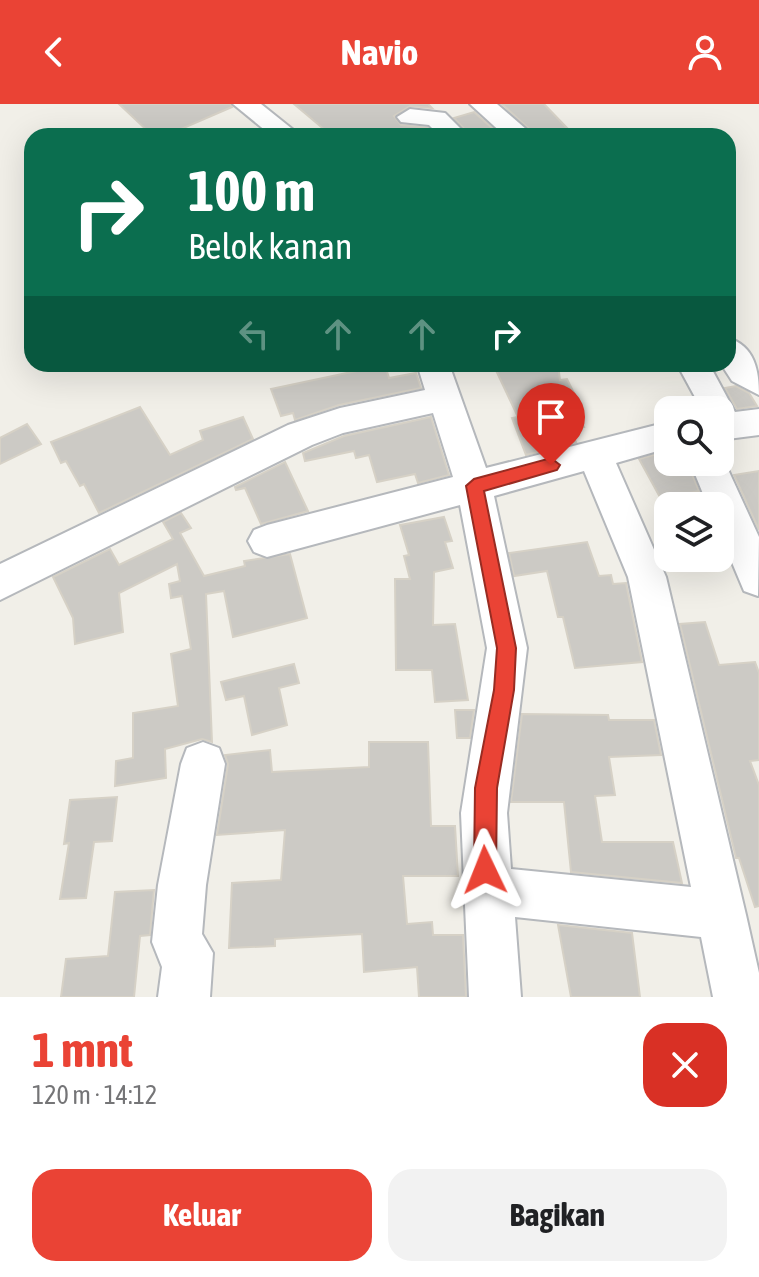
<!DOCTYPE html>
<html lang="id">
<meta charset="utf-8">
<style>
body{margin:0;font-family:"Asap Condensed",sans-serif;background:#f2f2f2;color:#202124;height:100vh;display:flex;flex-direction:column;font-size:30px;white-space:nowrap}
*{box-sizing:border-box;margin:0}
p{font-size:26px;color:#757577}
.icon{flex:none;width:44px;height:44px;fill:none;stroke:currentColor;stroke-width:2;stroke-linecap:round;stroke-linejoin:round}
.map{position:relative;height:893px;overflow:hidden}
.panel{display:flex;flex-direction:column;background:#fff;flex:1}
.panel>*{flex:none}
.hud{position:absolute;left:24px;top:24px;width:712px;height:244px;border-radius:24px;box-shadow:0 8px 32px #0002;background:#0b6e4f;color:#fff;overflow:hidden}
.controls{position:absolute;left:654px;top:292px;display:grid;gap:16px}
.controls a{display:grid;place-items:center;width:80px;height:80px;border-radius:16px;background:#fff;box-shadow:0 8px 32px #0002;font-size:40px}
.pin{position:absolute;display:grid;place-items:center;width:68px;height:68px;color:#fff;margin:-82px -34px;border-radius:50% 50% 50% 0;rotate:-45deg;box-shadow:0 0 8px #0007}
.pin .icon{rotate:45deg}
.me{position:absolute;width:88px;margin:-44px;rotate:358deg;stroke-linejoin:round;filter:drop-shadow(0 0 6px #0008)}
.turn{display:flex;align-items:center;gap:28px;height:168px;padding:0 32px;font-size:36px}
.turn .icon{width:104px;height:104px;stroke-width:2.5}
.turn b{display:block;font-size:56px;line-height:68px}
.lanes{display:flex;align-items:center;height:76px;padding:0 32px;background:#0003;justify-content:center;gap:40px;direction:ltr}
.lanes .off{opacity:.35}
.round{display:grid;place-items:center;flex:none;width:84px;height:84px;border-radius:24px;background:#f2f2f2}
.head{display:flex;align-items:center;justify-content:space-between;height:136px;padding:0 32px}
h1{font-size:48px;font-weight:700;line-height:60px;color:#ea4335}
.primary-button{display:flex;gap:16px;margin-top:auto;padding:16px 32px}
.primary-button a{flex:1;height:92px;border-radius:24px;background:#ea4335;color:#fff;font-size:32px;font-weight:700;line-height:92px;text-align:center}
.primary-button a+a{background:#f2f2f2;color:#202124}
header{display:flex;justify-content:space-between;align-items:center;height:104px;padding:0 32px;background:#ea4335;color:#fff;font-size:36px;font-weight:700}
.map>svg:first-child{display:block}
.building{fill:#cccac5;stroke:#d6d1c6;stroke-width:2}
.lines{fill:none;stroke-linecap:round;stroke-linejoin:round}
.minor-casing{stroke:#b5b8bc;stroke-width:4}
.minor{fill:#fff;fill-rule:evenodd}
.route{fill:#ea4335;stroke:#982c22;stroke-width:2}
</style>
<header><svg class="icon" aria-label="back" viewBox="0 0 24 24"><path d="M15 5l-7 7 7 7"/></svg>Navio<svg class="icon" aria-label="person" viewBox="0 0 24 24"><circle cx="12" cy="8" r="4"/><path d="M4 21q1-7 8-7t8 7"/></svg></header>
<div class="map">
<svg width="759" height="893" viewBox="0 0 759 893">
<rect width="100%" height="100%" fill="#f1efe8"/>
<!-- building -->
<g class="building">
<polygon points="119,0 230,0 232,3 165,32 153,32"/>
<polygon points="294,0 428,0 432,4 410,2 394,12 401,21 428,24 436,32 332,32"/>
<polygon points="502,0 544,0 568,25 537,32"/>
<polygon points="474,8 501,32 471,32 454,14"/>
<polygon points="493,260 558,260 560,276 567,275 579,299 573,300 584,323 570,326 576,338 526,351 512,314 518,313"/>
<polygon points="385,261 389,274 416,269 421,284 339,301 295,316 293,309 281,312 271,285"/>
<polygon points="736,282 749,289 757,302 737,305 725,284"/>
<polygon points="140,303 170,351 203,336 200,327 243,313 253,335 99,409 84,380 80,382 66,357 61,359 51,338"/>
<polygon points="431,313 449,371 418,379 415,370 377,378 369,351 356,354 354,347 305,357 303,349 344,332"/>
<polygon points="27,320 41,340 0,360 0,334"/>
<polygon points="668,347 668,358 687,358 699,387 661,395 639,355"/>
<polygon points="285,358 308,407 261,420 245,384 236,386 235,383"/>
<polygon points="759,367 759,426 734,371"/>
<polygon points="181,409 191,424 180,429 204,472 245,462 244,457 290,450 307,514 233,533 224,487 206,490 212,638 202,635 165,645 166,674 115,682 116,657 133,654 133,609 178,602 171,550 191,545 182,492 171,494 169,480 180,477 177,460 119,489 123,528 75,540 73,514 53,473 110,445 119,461 173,435 163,418"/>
<polygon points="444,413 452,437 445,438 453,464 434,468 433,521 455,520 468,596 435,598 432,566 396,566 395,475 410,475 404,452 409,451 400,421"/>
<polygon points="587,438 599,472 611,471 613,480 626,479 642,558 575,564 563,513 558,513 547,467 514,472 509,449"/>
<polygon points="705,518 719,561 755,558 759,569 759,656 750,657 759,681 759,802 755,803 739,754 736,754 680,520"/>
<polygon points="294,560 299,579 279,584 287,621 252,631 244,592 226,596 221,578"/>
<polygon points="455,606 474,606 470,634 457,634"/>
<polygon points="522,610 608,611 609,616 654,616 661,651 609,653 615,691 595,692 602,738 673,738 682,779 571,768 564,698 511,698"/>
<polygon points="369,638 428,638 431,722 455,722 458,772 403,772 407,820 432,818 433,831 463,831 466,893 419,893 417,863 364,868 362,830 275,835 275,842 229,844 232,779 281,776 285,726 217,731 228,660 225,651 270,646 272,668 369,663"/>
<polygon points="117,693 112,737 94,738 86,794 60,795 69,739 64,740 70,696"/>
<polygon points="154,786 150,831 140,832 134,893 61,893 66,855 108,852 115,788"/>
<polygon points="558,821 632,829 640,893 571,893"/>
</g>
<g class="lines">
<!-- minor casing -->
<g class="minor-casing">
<g id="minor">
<polygon points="233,0 261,0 301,32 272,32"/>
<polygon points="470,0 497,0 534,32 505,32"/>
<polygon points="410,5 445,9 468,32 440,32 429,21 401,18 397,13"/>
<path d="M728,234C755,242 759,267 759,291L732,277L721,260H728Z"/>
<path d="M417,260H449L486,364L668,318V344L616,359L666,473L746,811L759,869V893H713L701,833L515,813L521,893H469L461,709L487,544L460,401L267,453L254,448L248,437L254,426L267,421L453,373L433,309L343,329L312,341L0,496V460L288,321L340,304L425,286ZM584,367L628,473L691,783L511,765L507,709L527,544L494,392Z"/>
<polygon points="677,260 709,260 735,308 759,305 759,331 720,336 720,306 702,306"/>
<polygon points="720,348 759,433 758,492 744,487 720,430 720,402 708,402 690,358 720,358"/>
<polygon points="203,638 219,644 225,660 206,781 202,830 213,849 210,893 158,893 162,863 152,838 158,781 181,660 187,644"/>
</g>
</g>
<!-- minor -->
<use href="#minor" class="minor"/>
</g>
<!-- route -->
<polygon class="route" points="551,354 560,361 557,366 484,387 516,544 514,586 497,684 496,766 493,774 485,777 477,774 474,766 475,684 494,586 497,544 466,382 474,375"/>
</svg>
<div class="controls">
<a><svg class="icon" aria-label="search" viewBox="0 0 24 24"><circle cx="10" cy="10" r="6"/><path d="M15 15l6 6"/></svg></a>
<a><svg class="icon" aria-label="layers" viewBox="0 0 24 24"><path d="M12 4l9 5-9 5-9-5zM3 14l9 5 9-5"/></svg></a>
</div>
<div class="pin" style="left:551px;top:361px;background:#d93025"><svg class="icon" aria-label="arrive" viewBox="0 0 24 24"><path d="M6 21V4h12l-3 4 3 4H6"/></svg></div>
<svg class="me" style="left:485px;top:766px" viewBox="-20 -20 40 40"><path d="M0-17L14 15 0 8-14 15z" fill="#ea4335" stroke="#fff" stroke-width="4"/></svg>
<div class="hud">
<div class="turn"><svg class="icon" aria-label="right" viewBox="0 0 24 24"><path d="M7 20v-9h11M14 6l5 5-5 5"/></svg><div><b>100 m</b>Belok kanan</div></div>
<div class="lanes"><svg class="icon off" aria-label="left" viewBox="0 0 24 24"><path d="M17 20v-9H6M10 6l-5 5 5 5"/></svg><svg class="icon off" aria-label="ahead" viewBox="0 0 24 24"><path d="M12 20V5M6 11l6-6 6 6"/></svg><svg class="icon off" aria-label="ahead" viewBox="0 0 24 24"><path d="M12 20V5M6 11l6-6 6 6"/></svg><svg class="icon" aria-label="right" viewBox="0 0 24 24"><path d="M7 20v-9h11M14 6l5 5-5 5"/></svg></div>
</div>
</div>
<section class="panel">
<div class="head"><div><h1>1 mnt</h1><p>120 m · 14:12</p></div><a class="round" style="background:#d93025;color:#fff"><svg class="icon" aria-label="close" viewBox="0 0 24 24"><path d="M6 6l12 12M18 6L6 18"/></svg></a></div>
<div class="primary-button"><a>Keluar</a><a>Bagikan</a></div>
</section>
